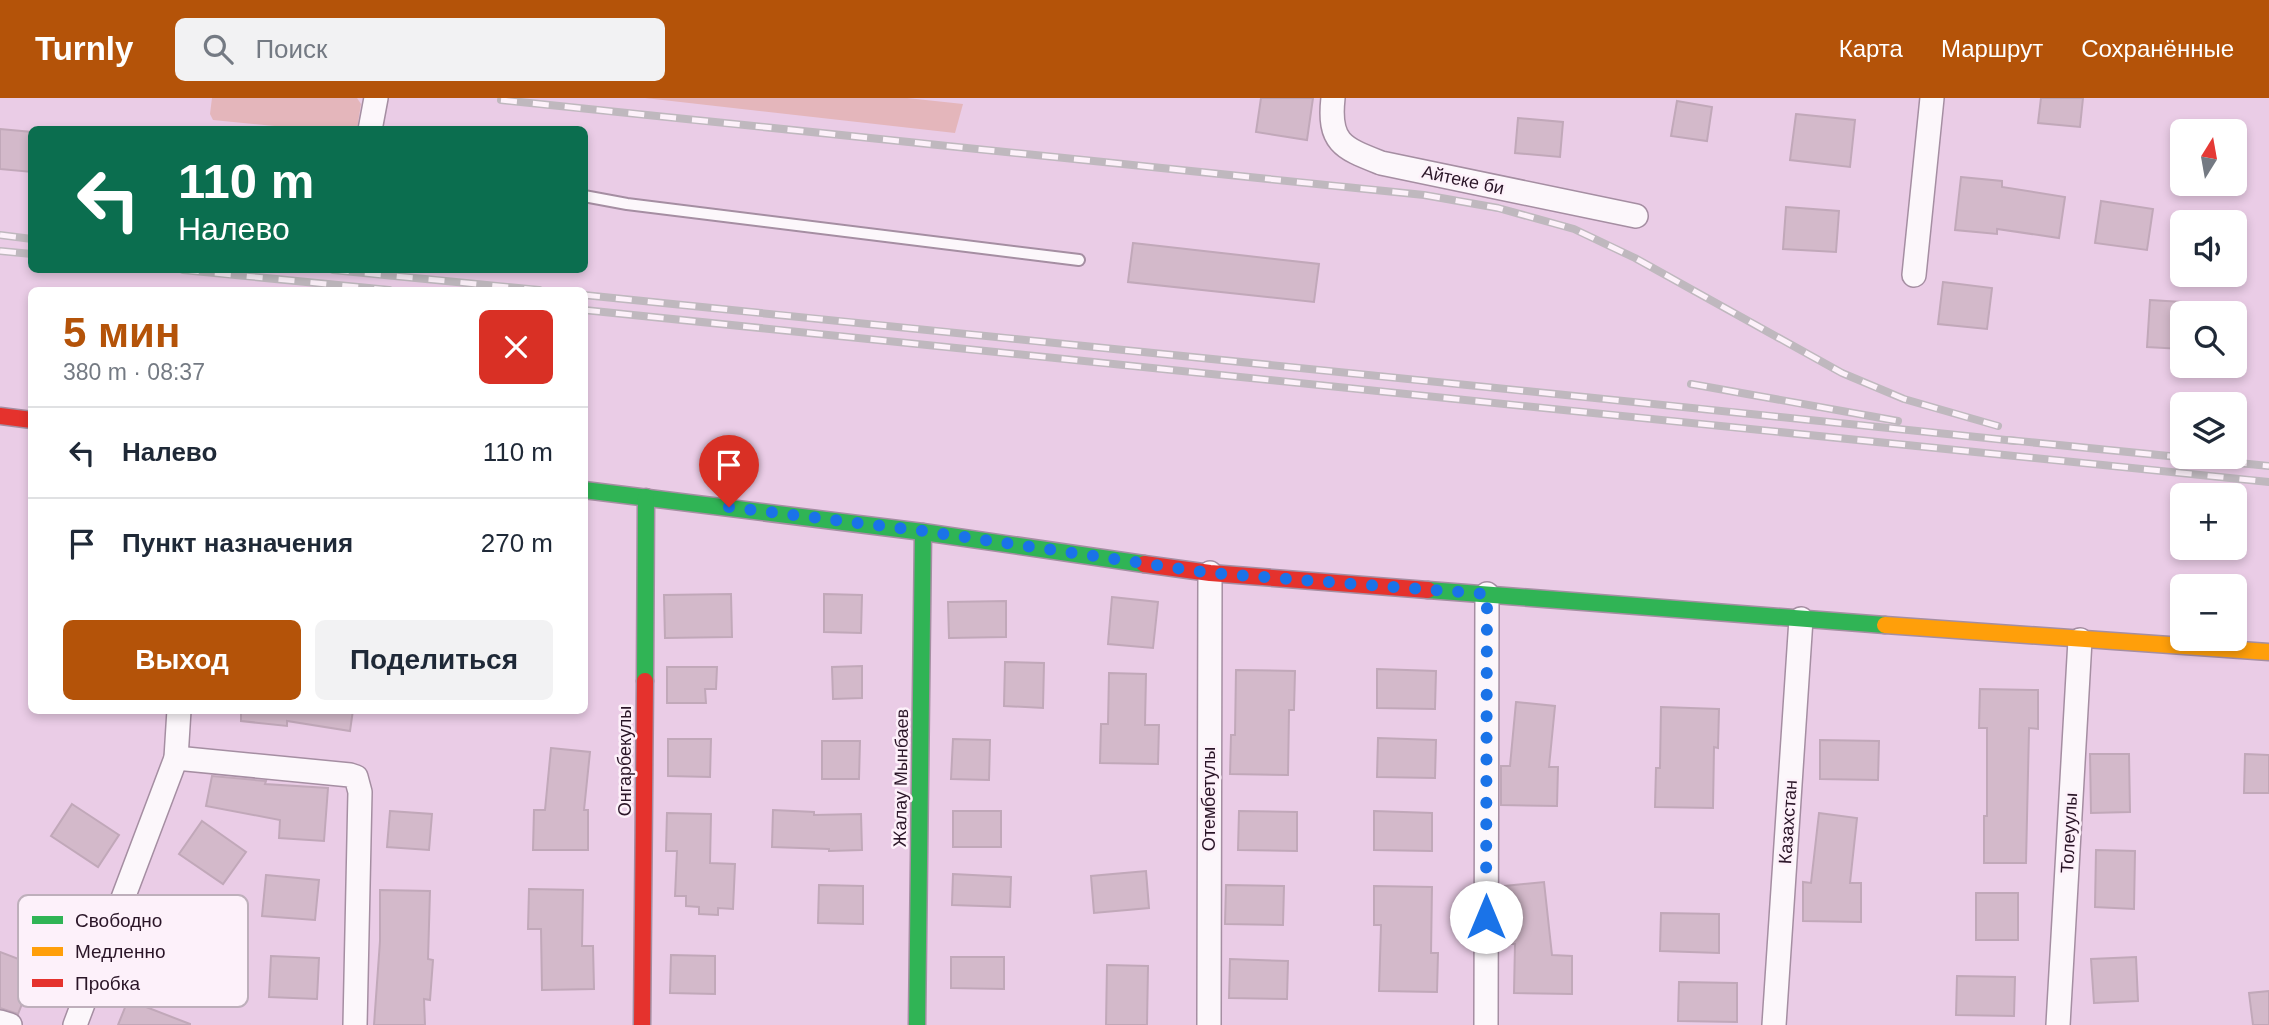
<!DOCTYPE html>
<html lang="ru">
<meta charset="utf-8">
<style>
body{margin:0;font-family:Helvetica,sans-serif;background:#f2f2f3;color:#1f2937;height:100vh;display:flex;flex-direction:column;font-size:26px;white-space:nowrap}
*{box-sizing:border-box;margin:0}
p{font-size:23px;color:#747a83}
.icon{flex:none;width:38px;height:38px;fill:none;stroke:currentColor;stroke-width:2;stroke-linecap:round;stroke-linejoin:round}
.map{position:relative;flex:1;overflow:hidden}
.panel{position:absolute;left:28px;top:189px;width:560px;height:427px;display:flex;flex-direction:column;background:#fff;border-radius:10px;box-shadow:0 4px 10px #0003}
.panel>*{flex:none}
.top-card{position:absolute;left:28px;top:28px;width:560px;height:147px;border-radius:10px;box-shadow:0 4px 10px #0003;background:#0b6e4f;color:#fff;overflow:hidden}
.needle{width:46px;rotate:11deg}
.buttons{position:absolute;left:2170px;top:21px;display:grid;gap:14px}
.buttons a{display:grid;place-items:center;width:77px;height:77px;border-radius:10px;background:#fff;box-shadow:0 4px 10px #0003;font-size:35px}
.pin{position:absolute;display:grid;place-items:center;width:60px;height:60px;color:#fff;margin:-72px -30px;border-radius:50% 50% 50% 0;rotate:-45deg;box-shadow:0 0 7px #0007}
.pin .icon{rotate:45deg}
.me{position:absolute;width:77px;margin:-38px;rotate:0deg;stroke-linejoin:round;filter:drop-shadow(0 0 5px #0008)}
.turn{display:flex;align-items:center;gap:24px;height:147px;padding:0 35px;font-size:32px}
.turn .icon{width:91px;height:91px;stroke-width:2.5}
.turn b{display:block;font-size:49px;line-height:60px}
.round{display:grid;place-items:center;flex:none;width:74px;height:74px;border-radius:10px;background:#f2f2f3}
.headline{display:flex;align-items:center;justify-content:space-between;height:119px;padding:0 35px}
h1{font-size:42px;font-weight:600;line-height:52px;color:#b45309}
.button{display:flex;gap:14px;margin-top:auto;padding:14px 35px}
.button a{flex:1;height:80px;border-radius:10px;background:#b45309;color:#fff;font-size:28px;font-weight:600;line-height:80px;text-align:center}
.button a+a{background:#f2f2f3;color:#1f2937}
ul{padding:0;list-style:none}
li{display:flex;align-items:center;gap:21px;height:91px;padding:0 35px;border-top:2px solid #e0e1e3}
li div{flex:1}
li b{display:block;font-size:26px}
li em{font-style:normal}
header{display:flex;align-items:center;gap:42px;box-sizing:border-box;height:98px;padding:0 35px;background:#b45309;color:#fff}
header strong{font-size:33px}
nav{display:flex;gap:38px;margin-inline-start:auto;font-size:24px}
.search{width:490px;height:63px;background:#f2f2f3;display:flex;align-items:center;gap:18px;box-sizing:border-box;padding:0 24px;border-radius:10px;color:#747a83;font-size:26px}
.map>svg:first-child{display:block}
.green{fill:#e4b6bb}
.building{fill:#d3b9ca;stroke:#c1a8b9;stroke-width:2}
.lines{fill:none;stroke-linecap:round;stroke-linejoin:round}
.lane-casing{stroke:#a58ea2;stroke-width:14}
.street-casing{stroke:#a58ea2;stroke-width:26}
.fast-casing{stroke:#a58ea2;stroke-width:19}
.slow-casing{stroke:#a58ea2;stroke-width:19}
.jam-casing{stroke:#a58ea2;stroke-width:19}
.lane{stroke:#fcf7fb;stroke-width:10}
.street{stroke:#fcf7fb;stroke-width:23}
.fast{stroke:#30b455;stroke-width:16}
.slow{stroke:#ff9f0a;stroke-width:16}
.jam{stroke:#e5322d;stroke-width:16}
.rail-casing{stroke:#bfb8be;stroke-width:8}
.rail{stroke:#fdf1fa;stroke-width:5;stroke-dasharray:16;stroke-linecap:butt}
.route{stroke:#1a73e8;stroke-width:12;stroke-dasharray:0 21.6}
.labels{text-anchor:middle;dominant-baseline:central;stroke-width:5;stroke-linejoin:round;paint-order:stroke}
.street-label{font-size:18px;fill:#2a1527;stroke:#fdf1fa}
.key{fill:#fdf1fa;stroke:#beafbb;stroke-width:2}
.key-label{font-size:19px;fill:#2a1527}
</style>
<header>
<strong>Turnly</strong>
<div class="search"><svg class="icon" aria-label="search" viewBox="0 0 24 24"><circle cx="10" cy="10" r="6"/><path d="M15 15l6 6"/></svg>Поиск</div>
<nav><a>Карта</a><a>Маршрут</a><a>Сохранённые</a></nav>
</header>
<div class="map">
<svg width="2269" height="927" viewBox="0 0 2269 927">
<rect width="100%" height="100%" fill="#eacce6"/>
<!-- green -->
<g class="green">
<polygon points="212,0 357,0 361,6 357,31 305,31 213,22 210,16"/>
<polygon points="645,0 907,0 963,6 955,35"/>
</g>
<!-- building -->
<g class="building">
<polygon points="1261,0 1313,0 1307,42 1256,34"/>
<polygon points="2041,0 2083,0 2080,29 2038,25"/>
<polygon points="1677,3 1712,9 1707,43 1671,38"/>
<polygon points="1796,16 1855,22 1850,69 1790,62"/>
<polygon points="1518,20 1563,24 1560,59 1515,55"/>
<polygon points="0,31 32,34 32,74 0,71"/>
<polygon points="1961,79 2002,83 2002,89 2065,99 2059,140 1997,131 1997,136 1955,132"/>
<polygon points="2101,103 2153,111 2147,152 2095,145"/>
<polygon points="1786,109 1839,113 1836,154 1783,151"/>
<polygon points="1133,145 1319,166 1314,204 1128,184"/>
<polygon points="1943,184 1992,190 1987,231 1938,226"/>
<polygon points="2150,202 2182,204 2182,251 2147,249"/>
<polygon points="731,496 732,539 665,540 664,497"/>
<polygon points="824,496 862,497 861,535 824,534"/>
<polygon points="1112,499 1158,504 1153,550 1108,546"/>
<polygon points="1006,503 1006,539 949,540 948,504"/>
<polygon points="1005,564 1044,565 1043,610 1004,608"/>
<polygon points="862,568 862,600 833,601 832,569"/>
<polygon points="667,569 717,569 716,591 705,591 706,605 667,605"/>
<polygon points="1377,571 1436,573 1435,611 1377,610"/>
<polygon points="1236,572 1295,573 1294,612 1289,612 1288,677 1230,676 1231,637 1235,637"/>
<polygon points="1109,575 1146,576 1145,627 1159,627 1158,666 1100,665 1101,626 1108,626"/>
<polygon points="1980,591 2038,592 2038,631 2029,630 2026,765 1984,765 1984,718 1987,718 1987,630 1979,630"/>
<polygon points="1516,604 1555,608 1549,669 1558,669 1557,708 1501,707 1501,668 1510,668"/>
<polygon points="1661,609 1719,611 1718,650 1714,649 1713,710 1655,709 1656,670 1660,670"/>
<polygon points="241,612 353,612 350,633 287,623 287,628 241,623"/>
<polygon points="1378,640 1436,642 1435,680 1377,679"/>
<polygon points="668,641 711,641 710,679 668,678"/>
<polygon points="953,641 990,642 989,682 951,681"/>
<polygon points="1820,642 1879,643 1878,682 1820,681"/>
<polygon points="822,643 860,643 859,681 822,681"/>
<polygon points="551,650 590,654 584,712 588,712 588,752 533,752 534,712 545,712"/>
<polygon points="2090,656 2129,656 2130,714 2091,715"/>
<polygon points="2245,656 2269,657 2269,695 2244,695"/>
<polygon points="212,678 266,683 265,686 328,690 324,743 279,740 280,722 206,708"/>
<polygon points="72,706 119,737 98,769 51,738"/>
<polygon points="773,712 814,714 814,717 861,716 862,752 829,753 829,751 772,749"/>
<polygon points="390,713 432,716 429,752 387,749"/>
<rect x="953" y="713" width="48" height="36"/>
<polygon points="1239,713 1297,714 1297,753 1238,752"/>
<polygon points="1374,713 1432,715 1432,753 1374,752"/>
<polygon points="667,715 711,716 710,765 735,766 733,811 718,810 718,817 699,816 699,809 686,808 686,798 675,798 677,753 666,753"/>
<polygon points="1819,715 1857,720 1850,785 1861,785 1861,824 1803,823 1803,784 1811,785"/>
<polygon points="202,723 246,754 223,786 179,756"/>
<polygon points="2096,752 2135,753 2134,811 2095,809"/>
<polygon points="1146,773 1149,810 1094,815 1091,778"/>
<polygon points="953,776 1011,779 1010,809 952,807"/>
<polygon points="266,777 319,782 315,822 262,818"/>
<polygon points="1544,784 1552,857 1572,858 1572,896 1514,895 1515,846 1512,846 1505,788"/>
<polygon points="819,787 863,788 863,826 818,825"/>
<polygon points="1226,787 1284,788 1283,827 1225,826"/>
<polygon points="1374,788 1432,789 1431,855 1438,855 1437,894 1379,893 1381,827 1374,827"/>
<polygon points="529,791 583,792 582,848 593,848 594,891 542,892 541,831 528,831"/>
<polygon points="380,792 430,793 428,861 433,862 430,902 424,901 425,927 374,927 380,843"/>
<rect x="1976" y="795" width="42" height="47"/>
<polygon points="1661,815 1719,816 1719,855 1660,853"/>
<polygon points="0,854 37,868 18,916 0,910"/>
<polygon points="671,857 715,858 715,896 670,895"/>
<polygon points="271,858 319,860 317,901 269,899"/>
<polygon points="951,859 1004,859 1004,891 951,890"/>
<polygon points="2136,859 2138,903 2094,905 2091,861"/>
<polygon points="1230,861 1288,863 1287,901 1229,900"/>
<polygon points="1107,867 1148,868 1147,927 1106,927"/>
<polygon points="1957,878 2015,879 2014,918 1956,917"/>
<polygon points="1679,884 1737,885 1737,924 1678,923"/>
<polygon points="2269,893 2269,927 2253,927 2249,895"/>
<polygon points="128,902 190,926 190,927 118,927"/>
</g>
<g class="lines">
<!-- lane casing -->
<g class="lane-casing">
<polyline id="lane" points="584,98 627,106 1079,162"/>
</g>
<!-- street casing -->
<g class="street-casing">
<g id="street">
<path d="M1333,0C1328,45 1343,50 1381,65L1636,118"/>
<polyline points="370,32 376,0"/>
<polyline points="1914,177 1932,0"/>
<polyline points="176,660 350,677 356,679 360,694 355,927"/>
<polyline points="0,924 10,927"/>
<polyline points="75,927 176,660 179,612"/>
<polyline points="1209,927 1210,475"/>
<polyline points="1486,927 1487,496"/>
<polyline points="1774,927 1801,521"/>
<polyline points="2058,927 2080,542"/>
</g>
</g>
<!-- fast casing -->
<g class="fast-casing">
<g id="fast">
<polyline points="584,392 923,434 1144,466"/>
<polyline points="1428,492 1885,527"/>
<polyline points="645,583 646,399"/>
<polyline points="917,927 923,434"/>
</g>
</g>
<!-- slow casing -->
<g class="slow-casing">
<polyline id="slow" points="1885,527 2269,554"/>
</g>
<!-- jam casing -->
<g class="jam-casing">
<g id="jam">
<polyline points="0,318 32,322"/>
<polyline points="1144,466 1210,475 1428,492"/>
<polyline points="642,927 645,583"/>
</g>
</g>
<!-- lane -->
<use href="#lane" class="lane"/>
<!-- street -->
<use href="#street" class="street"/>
<!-- fast -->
<use href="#fast" class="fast"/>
<!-- slow -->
<use href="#slow" class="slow"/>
<!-- jam -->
<use href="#jam" class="jam"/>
<!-- rail casing -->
<g class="rail-casing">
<g id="rail">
<polyline points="501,2 1424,97 1498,110 1574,131 1635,160 1842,275 1904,301 1998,328"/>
<polyline points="0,137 32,141"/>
<polyline points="0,153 32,156"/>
<polyline points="183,172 389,192"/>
<polyline points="333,172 539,192"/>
<polyline points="584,197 2016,343"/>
<polyline points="584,212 2269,384"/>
<polyline points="1691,286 1898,323"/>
<polyline points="2008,342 2269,368"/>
</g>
</g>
<!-- rail -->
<use href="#rail" class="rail"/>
</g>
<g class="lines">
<!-- route -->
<polyline class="route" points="729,409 923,433 1210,475 1487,496 1486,819"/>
</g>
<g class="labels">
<!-- street labels -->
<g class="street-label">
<text transform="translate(1463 82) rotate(12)">Айтеке би</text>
<text transform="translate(625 663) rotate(-90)">Онгарбекулы</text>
<text transform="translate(901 680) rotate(-89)">Жалау Мынбаев</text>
<text transform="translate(1209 701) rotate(-90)">Отембетулы</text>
<text transform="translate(1788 724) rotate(-86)">Казахстан</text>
<text transform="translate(2069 735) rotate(-87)">Толеуулы</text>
</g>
</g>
<!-- legend -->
<rect x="18" y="797" width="230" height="112" rx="10" class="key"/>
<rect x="32" y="818" width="31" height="8" fill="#30b455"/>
<rect x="32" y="849" width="31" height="9" fill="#ff9f0a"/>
<rect x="32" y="881" width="31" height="8" fill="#e5322d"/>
<g class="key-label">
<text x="75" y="829">Свободно</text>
<text x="75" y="860">Медленно</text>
<text x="75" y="892">Пробка</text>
</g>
</svg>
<div class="buttons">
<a><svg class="needle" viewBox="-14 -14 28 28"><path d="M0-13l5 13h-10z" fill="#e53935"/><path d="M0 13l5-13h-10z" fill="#747a83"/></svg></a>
<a><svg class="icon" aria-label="sound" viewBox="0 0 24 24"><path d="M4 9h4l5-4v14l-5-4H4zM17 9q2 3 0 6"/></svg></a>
<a><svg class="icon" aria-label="search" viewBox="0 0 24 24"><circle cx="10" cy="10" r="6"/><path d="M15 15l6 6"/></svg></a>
<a><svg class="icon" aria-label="layers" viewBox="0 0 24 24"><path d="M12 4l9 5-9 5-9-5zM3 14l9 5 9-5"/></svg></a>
<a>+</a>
<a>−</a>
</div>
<div class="pin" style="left:729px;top:409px;background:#d93025"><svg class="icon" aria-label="arrive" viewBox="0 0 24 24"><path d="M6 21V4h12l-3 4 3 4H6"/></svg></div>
<svg class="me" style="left:1486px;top:819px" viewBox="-20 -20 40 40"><circle r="19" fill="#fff"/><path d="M0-13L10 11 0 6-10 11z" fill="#1a73e8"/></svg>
<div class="top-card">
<div class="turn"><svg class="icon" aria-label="left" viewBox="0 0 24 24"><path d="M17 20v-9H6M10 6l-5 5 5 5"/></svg><div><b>110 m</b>Налево</div></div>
</div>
<section class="panel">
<div class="headline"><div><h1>5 мин</h1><p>380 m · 08:37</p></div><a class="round" style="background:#d93025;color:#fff"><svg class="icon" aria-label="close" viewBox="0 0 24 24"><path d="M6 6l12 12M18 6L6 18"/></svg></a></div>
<ul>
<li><svg class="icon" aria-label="left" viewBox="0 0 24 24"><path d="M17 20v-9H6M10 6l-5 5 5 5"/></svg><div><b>Налево</b></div><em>110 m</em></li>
<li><svg class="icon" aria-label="arrive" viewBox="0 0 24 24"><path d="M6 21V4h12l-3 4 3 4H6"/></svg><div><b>Пункт назначения</b></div><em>270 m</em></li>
</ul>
<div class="button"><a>Выход</a><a>Поделиться</a></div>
</section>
</div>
